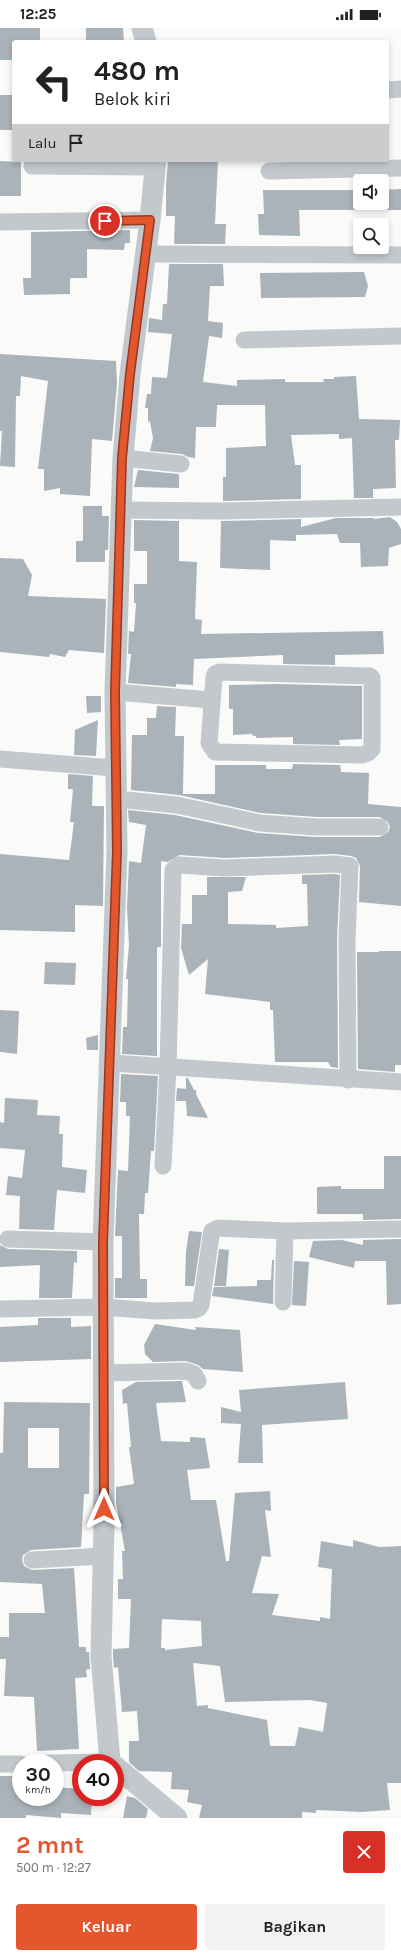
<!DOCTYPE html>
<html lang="id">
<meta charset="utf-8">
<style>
body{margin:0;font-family:Karla,sans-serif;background:#f2f2f2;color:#202124;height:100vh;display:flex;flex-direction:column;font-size:15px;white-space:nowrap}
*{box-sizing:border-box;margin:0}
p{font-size:13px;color:#757577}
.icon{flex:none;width:22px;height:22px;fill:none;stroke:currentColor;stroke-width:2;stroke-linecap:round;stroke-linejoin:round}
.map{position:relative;height:1790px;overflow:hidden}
.details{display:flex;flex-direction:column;background:#fff;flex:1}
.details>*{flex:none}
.top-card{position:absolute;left:12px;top:12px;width:377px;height:122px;border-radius:4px;box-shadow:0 2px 6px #0003;background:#fff;color:#202124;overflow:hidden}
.buttons{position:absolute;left:353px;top:146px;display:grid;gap:8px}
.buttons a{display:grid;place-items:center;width:36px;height:36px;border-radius:4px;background:#fff;box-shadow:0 2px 6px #0003;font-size:20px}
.speed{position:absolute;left:12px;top:1726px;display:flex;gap:8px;font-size:20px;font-weight:700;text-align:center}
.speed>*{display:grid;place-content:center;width:52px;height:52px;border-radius:50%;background:#fff;box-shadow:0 2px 6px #0003;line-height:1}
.speed small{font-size:10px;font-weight:400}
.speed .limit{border:6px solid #d22;background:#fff;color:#111}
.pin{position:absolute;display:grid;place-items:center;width:34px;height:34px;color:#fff;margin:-17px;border:2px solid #fff;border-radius:50%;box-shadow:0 1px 4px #0007}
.me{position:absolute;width:44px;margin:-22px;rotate:0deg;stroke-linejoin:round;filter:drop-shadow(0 0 3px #0008)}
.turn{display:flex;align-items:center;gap:14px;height:84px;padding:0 16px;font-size:18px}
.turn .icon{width:52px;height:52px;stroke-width:2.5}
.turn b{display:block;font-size:28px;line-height:34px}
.then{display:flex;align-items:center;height:38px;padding:0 16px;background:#0003;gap:8px;font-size:15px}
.round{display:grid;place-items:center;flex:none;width:42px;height:42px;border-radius:4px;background:#f2f2f2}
.summary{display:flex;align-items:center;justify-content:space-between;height:68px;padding:0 16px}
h1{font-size:24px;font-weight:700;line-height:30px;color:#e4572e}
.action{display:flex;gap:8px;margin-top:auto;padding:8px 16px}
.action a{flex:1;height:46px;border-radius:4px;background:#e4572e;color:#fff;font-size:16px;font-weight:700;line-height:46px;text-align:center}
.action a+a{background:#f2f2f2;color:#202124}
.status{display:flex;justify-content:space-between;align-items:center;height:28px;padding:0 20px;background:#fff;direction:ltr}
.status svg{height:11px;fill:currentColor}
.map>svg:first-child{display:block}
.building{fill:#aab3b9;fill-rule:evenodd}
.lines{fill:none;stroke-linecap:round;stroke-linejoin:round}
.minor{stroke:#c3c8cc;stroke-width:17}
.tertiary{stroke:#c3c8cc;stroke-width:21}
.route-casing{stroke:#94391e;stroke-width:10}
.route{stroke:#e4572e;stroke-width:7}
</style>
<div class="status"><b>12:25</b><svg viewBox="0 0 49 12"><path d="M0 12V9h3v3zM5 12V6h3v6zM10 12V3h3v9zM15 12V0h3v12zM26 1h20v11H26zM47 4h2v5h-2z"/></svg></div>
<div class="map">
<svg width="401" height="1790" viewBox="0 0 401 1790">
<rect width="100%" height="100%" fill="#fafaf8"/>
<!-- building -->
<g class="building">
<polygon points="0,0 40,0 40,14 14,14 14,32 0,32"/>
<polygon points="86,0 123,0 124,14 86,14"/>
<rect x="0" y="67" width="14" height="35"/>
<polygon points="168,132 218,132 215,196 226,196 225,216 174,216 175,188 166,188 166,157"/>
<polygon points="0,133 21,134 21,168 0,168"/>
<polygon points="401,161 401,182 299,182 300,208 259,207 258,186 264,186 263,162 360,162 360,175 382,175 382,162"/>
<polygon points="130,202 130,215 125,215 124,222 87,221 87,250 70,250 70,266 24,267 23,250 31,250 31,204"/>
<polygon points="169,236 223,236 224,258 210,258 208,293 223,295 222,310 209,308 203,354 237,358 237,352 285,351 285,354 324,354 323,351 334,351 334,349 356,348 359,391 400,392 399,412 395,412 396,460 373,461 373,470 354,470 352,410 339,411 339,406 291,407 295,437 301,437 301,471 223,473 223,449 226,449 226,420 266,418 265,377 217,377 216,399 196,399 195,430 188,429 182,426 150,423 153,410 150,394 148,393 148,380 145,380 147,366 151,366 152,349 167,350 172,306 148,304 149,290 162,292 163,276 167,276"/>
<polygon points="364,244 368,258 365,269 261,270 260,245"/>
<polygon points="0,326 116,333 117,355 112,413 92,411 90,468 60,466 60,460 44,463 44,441 38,441 48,353 21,348 20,368 16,368 15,439 0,438 2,403 0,403"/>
<polygon points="138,442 179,446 179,460 134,459"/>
<polygon points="83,478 102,478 102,488 109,488 108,522 105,522 105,534 76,534 76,513 83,513"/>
<polygon points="390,489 397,494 401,501 401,516 389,520 388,538 361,539 360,515 340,515 337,506 296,507 296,513 270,512 270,542 220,540 221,493 301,491 301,499 336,490 374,490 374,491"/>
<polygon points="134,492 179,493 179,533 197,534 195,591 202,592 201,606 383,603 384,626 335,627 335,637 283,636 283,627 194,631 193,657 176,656 176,659 128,655 131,626 128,626 129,603 134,604 136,575 134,575 134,556 147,556 147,523 134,523"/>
<polygon points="0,530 23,531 32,547 28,568 106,571 104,625 69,622 65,629 50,626 49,629 0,624"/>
<polygon points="278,656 362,658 362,711 339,712 340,717 293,716 293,709 256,710 256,708 253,708 252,706 233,707 233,681 229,681 229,657"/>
<polygon points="86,668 101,668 101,684 87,685"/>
<polygon points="157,678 176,679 175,708 184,708 183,766 215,766 215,737 266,737 266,741 292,741 293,736 340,737 341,744 369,745 368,776 401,779 401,878 359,874 360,838 356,830 351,828 335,826 225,830 180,827 168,834 161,833 161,919 157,919 157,1028 122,1026 123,999 127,999 128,951 126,951 129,917 127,880 129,833 141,835 146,797 129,794 128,782 175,787 258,805 315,809 380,809 388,804 390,799 388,794 380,789 316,789 261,785 179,767 131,762 132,707 147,707 147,690 156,690"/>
<polygon points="98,692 96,728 74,727 75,702"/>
<polygon points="68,746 93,748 92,778 104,778 103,878 75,877 75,904 0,902 0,826 69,832 74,794 70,794 73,761 68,761"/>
<polygon points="335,846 340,847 337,912 338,1040 331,1039 328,1034 275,1034 273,982 270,982 270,974 205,966 208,931 189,947 181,920 182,896 192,896 192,867 207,867 207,849 246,849 242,863 228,864 228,896 276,897 276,900 308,898 307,856 302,856 302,847"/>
<polygon points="379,923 401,923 401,1037 395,1037 395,1044 358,1041 357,924 379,924"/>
<polygon points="45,934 76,935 75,957 44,956"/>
<polygon points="0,982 19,983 17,1026 0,1024"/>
<polygon points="98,1007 98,1022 87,1022 86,1010"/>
<polygon points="121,1046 158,1048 154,1123 151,1123 148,1165 145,1165 144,1186 139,1186 140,1251 147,1251 147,1270 115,1270 115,1250 122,1250 122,1208 115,1208 118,1142 128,1143 130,1088 126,1088 126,1074 120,1074"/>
<polygon points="186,1050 188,1050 194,1062 196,1062 196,1066 208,1090 187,1088 186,1073 176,1073 177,1060 186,1061"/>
<polygon points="5,1070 38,1072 37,1087 60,1088 59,1106 63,1106 62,1139 87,1142 85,1165 57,1162 54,1202 19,1201 20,1168 6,1167 8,1148 22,1150 25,1122 0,1120 0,1094 4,1095"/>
<polygon points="384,1128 401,1128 401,1191 363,1192 363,1186 317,1186 317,1159 341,1158 341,1161 384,1161"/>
<polygon points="189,1203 202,1204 194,1258 185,1258 186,1224"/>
<polygon points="401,1211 401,1276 387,1277 386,1233 355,1233 354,1240 309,1229 313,1213 342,1212 363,1217 363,1212"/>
<polygon points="0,1217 8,1221 77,1223 77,1235 74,1234 72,1270 39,1270 40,1237 0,1239"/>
<polygon points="219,1221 229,1222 226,1258 214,1258"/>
<polygon points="272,1232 274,1232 273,1276 212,1268 214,1259 257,1258 257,1252 271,1252"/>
<polygon points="294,1233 309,1234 306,1278 292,1277"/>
<polygon points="38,1290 71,1290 71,1299 91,1298 91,1331 0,1334 0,1299 38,1297"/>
<polygon points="155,1296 196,1302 195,1299 240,1302 243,1344 203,1341 198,1337 186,1333 153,1334 145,1326 144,1317"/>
<path d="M182,1353L186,1374L156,1375L161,1413L190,1414V1409L205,1410L210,1440L187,1442L191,1472H216L226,1533H229L235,1465L270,1463L271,1483L265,1482L271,1529L262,1528L252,1565L279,1566L272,1587L320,1593V1589L330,1591L332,1541L318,1539L321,1513L353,1519V1512L379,1519L401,1518V1755H387L390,1782L362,1784L316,1782V1785L302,1784V1790H199L202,1777L187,1774L189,1762L171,1761L172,1744L139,1743L129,1734V1713H139L137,1683L122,1684L118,1639L114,1640L113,1628V1621L129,1620L131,1571H118V1551H123L122,1523H125L116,1474V1459L134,1456L129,1419H131L127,1375L123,1376L122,1362L136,1354ZM162,1591L201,1593L202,1618L165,1622V1620H161ZM193,1635L220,1638L225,1674L310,1672L327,1675L323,1704L299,1699L295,1718H270L267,1692L208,1680V1677L197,1678Z"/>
<polygon points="345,1354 348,1391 262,1397 263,1435 238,1435 241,1396 221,1395 221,1379 241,1384 239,1362"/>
<path d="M4,1374L90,1375L89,1466H84L81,1519L31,1522L23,1527L22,1532L24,1538L32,1542L74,1540L79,1619H86V1624H89L90,1641L86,1642L87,1649L75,1650L79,1721L37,1723L34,1669L4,1668L6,1631H0V1609H9V1585H45L42,1556L0,1554V1425H3ZM28,1400H59V1440H28Z"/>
<polygon points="0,1748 16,1748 16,1757 21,1757 21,1769 55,1769 55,1759 81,1761 81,1769 92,1769 91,1787 61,1785 61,1790 26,1787 26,1790 0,1790"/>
<polygon points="127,1768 135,1770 148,1781 146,1790 123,1790"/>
</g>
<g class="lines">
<!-- minor -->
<g class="minor">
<polyline points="387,62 401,61"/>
<polyline points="32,138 155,139"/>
<polyline points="269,143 401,140"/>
<polyline points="0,194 150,192"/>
<polyline points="145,226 401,227"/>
<polyline points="244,312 401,308"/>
<polyline points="123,430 181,436"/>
<polyline points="121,482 220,483 401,479"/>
<polygon points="219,644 370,648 372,650 372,721 368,725 362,727 215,724 209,715 214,650 215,646"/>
<polyline points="115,664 211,672"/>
<polyline points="0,731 115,740"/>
<polyline points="116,771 177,777 260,795 316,799 380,799"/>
<polyline points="111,1035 401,1054"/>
<polyline points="163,1138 168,1040 173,842 179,837 225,840 335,836 350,838 347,912 348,1052"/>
<polyline points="8,1211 103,1214"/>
<polyline points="283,1274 285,1203"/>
<polyline points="0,1281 104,1279 155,1283 195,1282 199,1280 201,1277 211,1208 212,1203 218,1200 285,1203 401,1201"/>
<polyline points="103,1345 186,1343 194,1346 198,1353"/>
<polyline points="32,1532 103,1528"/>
<polyline points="48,1735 110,1734"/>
<polyline points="0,1736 21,1736"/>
</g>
<!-- tertiary -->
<g class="tertiary">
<polyline points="142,0 146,14"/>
<polyline points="111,1735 110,1734 101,1628 104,1496 103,1214 117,823 115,664 123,430 130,346 150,192 156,132"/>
<polyline points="115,1738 177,1790"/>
</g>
</g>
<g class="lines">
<!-- route casing -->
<g class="route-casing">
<polyline id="route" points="104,1481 103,1214 117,823 115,664 122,430 130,346 150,192 105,193"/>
</g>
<!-- route -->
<use href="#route" class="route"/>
</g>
</svg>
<div class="buttons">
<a><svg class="icon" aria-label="sound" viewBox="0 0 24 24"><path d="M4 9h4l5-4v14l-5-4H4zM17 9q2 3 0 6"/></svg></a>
<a><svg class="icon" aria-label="search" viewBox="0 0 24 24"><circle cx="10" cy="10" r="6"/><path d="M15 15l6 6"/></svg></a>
</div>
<div class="speed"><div>30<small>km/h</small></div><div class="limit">40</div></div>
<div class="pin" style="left:105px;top:193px;background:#d93025"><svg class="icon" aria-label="arrive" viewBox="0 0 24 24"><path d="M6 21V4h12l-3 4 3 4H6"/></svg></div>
<svg class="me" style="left:104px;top:1481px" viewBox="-20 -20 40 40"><path d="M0-17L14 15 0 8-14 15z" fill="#e4572e" stroke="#fff" stroke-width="4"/></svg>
<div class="top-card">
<div class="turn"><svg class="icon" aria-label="left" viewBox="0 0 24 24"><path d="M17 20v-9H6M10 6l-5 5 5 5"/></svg><div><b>480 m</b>Belok kiri</div></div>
<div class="then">Lalu<svg class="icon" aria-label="arrive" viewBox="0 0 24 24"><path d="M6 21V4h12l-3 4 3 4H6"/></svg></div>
</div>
</div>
<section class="details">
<div class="summary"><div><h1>2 mnt</h1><p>500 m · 12:27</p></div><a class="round" style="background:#d93025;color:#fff"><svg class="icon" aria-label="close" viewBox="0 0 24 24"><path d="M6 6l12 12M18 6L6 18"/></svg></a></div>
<div class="action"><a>Keluar</a><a>Bagikan</a></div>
</section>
